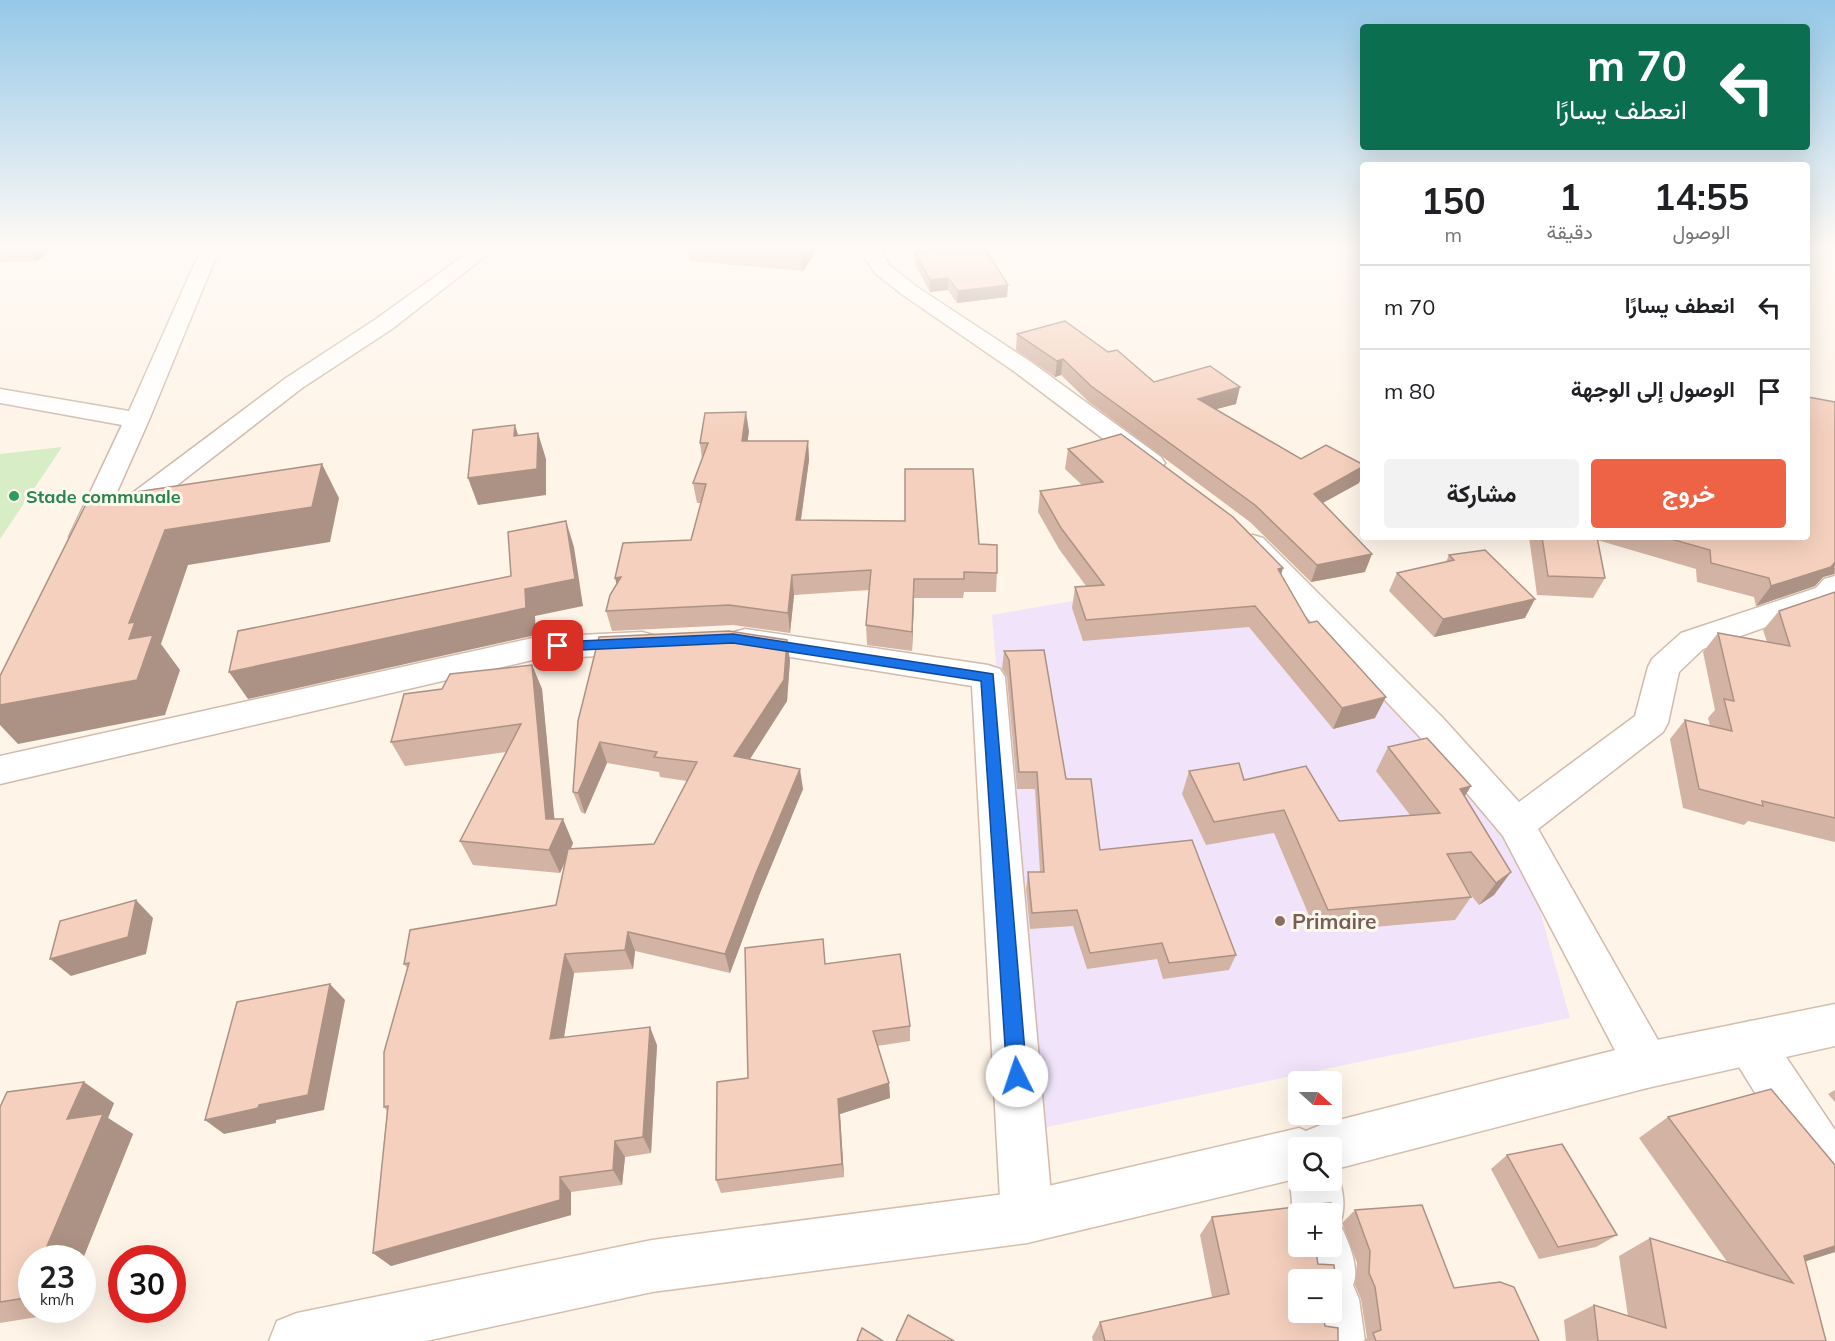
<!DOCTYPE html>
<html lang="ar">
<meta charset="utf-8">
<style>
body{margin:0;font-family:Mulish,Vazirmatn,sans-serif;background:#f2f2f2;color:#202124;direction:rtl;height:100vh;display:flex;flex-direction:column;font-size:22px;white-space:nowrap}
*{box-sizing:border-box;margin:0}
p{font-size:20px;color:#757577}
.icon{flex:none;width:33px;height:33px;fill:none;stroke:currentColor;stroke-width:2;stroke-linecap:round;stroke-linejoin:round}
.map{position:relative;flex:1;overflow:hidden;direction:ltr}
.panel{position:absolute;left:1360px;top:162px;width:450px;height:378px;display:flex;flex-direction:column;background:#fff;border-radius:6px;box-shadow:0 6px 24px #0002;direction:rtl}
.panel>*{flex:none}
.top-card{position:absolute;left:1360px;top:24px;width:450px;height:126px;border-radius:6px;box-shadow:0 6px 24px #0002;direction:rtl;background:#0b6e4f;color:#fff;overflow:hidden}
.needle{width:39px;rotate:111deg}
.tools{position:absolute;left:1288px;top:1071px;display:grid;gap:12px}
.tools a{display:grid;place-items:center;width:54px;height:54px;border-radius:6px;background:#fff;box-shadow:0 6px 24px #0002;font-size:30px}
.speed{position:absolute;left:18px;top:1245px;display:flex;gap:12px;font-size:30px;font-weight:700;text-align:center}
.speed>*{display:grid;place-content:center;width:78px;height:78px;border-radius:50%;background:#fff;box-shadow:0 6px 24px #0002;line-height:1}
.speed small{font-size:15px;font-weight:400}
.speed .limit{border:9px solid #d22;background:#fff;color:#111}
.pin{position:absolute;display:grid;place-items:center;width:51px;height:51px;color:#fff;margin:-26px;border-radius:12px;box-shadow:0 3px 9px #0006}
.me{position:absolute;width:66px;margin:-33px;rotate:356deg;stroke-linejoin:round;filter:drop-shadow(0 0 4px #0008)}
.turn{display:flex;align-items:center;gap:21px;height:126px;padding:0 24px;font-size:27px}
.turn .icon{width:78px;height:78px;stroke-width:2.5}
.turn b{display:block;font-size:42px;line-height:51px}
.eta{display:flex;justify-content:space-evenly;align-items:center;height:102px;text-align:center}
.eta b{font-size:36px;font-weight:700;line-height:42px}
.cta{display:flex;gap:12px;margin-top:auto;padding:12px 24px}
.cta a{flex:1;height:69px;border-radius:6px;background:#ee6246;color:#fff;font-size:24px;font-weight:700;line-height:69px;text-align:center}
.cta a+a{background:#f2f2f2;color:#202124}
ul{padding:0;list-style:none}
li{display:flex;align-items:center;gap:18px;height:84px;padding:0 24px;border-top:2px solid #e0e0e0}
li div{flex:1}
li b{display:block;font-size:22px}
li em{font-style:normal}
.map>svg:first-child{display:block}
.education{fill:#f1e4fa}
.green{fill:#d7edc5}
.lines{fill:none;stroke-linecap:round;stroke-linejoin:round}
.minor-casing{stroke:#d1baac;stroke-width:3}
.secondary-casing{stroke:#d7bdac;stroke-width:3}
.minor{fill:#fff;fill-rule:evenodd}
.secondary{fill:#fff;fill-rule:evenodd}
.wall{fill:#d3b3a3}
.shaded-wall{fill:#ac9285}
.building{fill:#f5d0be;stroke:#ac9285;stroke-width:1.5}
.route{fill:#1a73e8;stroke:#114b97;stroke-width:1.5}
.leisure-dot{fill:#2e9e5b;stroke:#fff8ef;stroke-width:2}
.education-dot{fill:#8d6e63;stroke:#fff8ef;stroke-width:2}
.labels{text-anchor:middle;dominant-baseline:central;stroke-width:6;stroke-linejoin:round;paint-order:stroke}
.leisure-label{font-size:18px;font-weight:bold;fill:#27864d;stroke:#fff8ef;text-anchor:start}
.near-education-label{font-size:21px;font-weight:bold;fill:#785e54;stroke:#fff8ef;text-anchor:start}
</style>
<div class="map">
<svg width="1835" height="1341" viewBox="0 0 1835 1341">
<rect width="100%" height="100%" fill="#fef4e8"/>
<!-- education -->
<polygon class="education" points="1258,569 1491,811 1516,825 1570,1018 1033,1130 992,615"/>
<!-- green -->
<polygon class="green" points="62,447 0,539 0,454"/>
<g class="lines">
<!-- minor casing -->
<g class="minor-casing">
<g id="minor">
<polygon points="202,247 220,247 149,420 97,537 93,543 83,546 73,543 69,537 122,425 0,403 0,389 129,411"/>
<polygon points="476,247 497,247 392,329 302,388 131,521 121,523 111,521 107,515 111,509 286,378 376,319"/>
<polygon points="863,247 881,247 882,253 889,265 917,287 1031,362 1161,457 1165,463 1161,469 1152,471 1143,469 1015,372 903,295 875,273 862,253"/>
<polygon points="1253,535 1263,538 1442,717 1519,802 1635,716 1648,667 1652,659 1681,633 1816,588 1824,579 1835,576 1835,603 1703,649 1679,672 1668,723 1663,732 1538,829 1663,1049 1670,1065 1663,1081 1647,1088 1631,1081 1503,836 1418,735 1243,550 1239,544 1243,538"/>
<polygon points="745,629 988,665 1000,669 1005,677 1053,1217 1045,1235 1027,1243 1009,1235 1001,1217 972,686 734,648 729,640 734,632"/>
<polygon points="642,632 653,635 658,643 653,651 642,654 537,659 0,784 0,756 537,637"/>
<polygon points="1750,1021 1766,1027 1835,1130 1835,1199 1817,1192 1734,1059 1727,1043 1734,1027"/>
<path d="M1297,1162L1299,1180H1332V1162C1342,1181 1348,1206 1339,1226L1342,1228C1349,1243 1360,1269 1353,1285L1359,1299L1365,1341H1309L1306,1312H1332V1280H1302L1298,1246L1299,1243V1246H1332V1214H1299V1227L1293,1214L1290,1180Z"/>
</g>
</g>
<!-- secondary casing -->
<g class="secondary-casing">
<polygon id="secondary" points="1835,1004 1835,1046 1647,1088 1332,1170 1332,1148 1299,1148 1299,1178 1027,1243 652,1292 426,1341 269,1341 277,1321 297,1313 652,1240 1027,1191 1299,1128 1306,1131 1323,1124 1647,1042"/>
</g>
<!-- minor -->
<use href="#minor" class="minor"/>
<!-- secondary -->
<use href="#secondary" class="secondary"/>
</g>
<!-- wall -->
<g class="wall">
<polygon points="0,247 54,247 37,261 0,262"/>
<polygon points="688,247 819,247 803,271 690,261"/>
<polygon points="932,249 1008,285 1007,297 957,303 948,290 930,292 915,265 915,253 932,251"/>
<polygon points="1017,334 1108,352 1154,382 1236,404 1216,409 1301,459 1364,465 1364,469 1359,483 1323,503 1365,572 1311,582 1250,522 1089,402 1061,375 1055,377 1016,350"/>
<polygon points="1835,402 1835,574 1823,577 1815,586 1756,606 1754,597 1697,582 1696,569 1597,540 1605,578 1593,598 1537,595 1529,537 1808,537"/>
<polygon points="749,431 747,441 808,441 809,460 801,520 979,544 997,573 996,592 964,592 963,598 914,598 912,651 867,645 866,625 869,590 794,595 790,633 733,625 612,631 606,611 691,540 701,503 697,503 693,483 702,459 700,443"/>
<polygon points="1068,449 1283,568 1281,575 1309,623 1375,718 1333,729 1249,627 1083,641 1072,608 1075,587 1086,586 1059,549 1038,512 1040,491 1082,485 1065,469"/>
<polygon points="1449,555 1525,618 1434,637 1389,591 1397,573 1446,562"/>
<polygon points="1835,592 1835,842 1748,821 1744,825 1683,808 1670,739 1685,720 1710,726 1708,718 1715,710 1703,652 1718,633 1767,642 1763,630 1779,611"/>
<polygon points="1044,650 1066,779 1100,850 1236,955 1229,970 1163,979 1157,959 1087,969 1073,926 1030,929 1026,889 1028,872 1040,872 1035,789 1017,789 1007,677 1002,669 1004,651"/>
<polygon points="790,660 787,701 750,759 803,789 760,893 730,973 635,951 633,969 574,973 564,1037 657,1045 651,1153 625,1157 622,1185 571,1192 571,1215 391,1266 373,1253 387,1111 384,1107 408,969 404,964 556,905 565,862 560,873 473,865 460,841 506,752 405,766 391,742 442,689 532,665 542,689 554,819 573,843 571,849 654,844 687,781 660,777 659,772 607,763 585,814 581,812 573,792 578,721"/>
<polygon points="1388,747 1471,786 1465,796 1511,872 1494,895 1479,905 1467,890 1471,897 1455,920 1316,932 1274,833 1206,845 1182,794 1189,771 1244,780 1339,821 1410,815 1376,771"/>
<polygon points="826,963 910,1026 910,1041 877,1046 889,1083 890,1098 840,1114 844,1177 721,1193 716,1180 748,1078"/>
<polygon points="1835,1090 1835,1102 1828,1094"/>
<polygon points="114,1103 108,1118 133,1134 82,1261 82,1258 32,1258 32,1310 63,1310 62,1313 0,1323 0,1107"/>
<polygon points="1668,1117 1835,1165 1835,1252 1805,1261 1826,1341 1566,1341 1564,1320 1594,1305 1628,1316 1619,1256 1650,1238 1728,1263 1639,1138"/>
<polygon points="1507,1155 1617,1235 1596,1247 1539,1259 1491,1169"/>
<polygon points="1331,1203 1332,1214 1299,1214 1299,1246 1315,1246 1318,1264 1334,1265 1336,1293 1332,1297 1332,1280 1299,1280 1299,1312 1323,1312 1325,1326 1338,1328 1338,1341 1093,1341 1092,1337 1100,1322 1212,1297 1200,1235 1212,1217 1311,1205 1314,1209 1318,1204"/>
<polygon points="1355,1210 1454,1288 1539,1341 1363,1341 1367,1338 1361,1299 1355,1285 1357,1263 1342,1223"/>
</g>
<!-- shaded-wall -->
<g class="shaded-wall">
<polygon points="28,247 54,247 37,261"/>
<polygon points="802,247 819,247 803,271 801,249"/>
<polygon points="948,278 948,290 930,292 930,280"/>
<polygon points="1008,285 1007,297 957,303 958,291"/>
<polygon points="1063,359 1061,375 1055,377 1057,361"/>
<polygon points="1240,387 1236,404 1194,415 1198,399"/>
<polygon points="746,412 749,431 745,460 742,441"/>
<polygon points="515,425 523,451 514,436"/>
<polygon points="538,433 546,459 546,495 478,505 468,478"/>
<polygon points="808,441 809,460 798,540 796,520"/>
<polygon points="322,464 339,498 330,542 188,565 161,644 180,670 165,715 18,744 0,725 0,705 129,639 129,623 165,530"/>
<polygon points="1364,466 1364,469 1359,483 1308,511 1314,494"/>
<polygon points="566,521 574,547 583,606 535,616 536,635 248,699 229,672 525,589"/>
<polygon points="1372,554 1365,572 1311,582 1317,565"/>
<polygon points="1835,562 1834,574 1823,577 1815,586 1756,606 1771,586"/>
<polygon points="1283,568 1276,589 1278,569"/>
<polygon points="792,575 794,595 790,633 788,613"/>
<polygon points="621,577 620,598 615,578"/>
<polygon points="914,579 914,598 912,651 912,632"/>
<polygon points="1535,599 1525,618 1434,637 1443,619"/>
<polygon points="787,640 790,660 787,701 739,776 734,756"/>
<polygon points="532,665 542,689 556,835 563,819 573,843 560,873 549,850"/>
<polygon points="1386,697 1375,718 1333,729 1342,708"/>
<polygon points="600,742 607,763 585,814 578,793"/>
<polygon points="800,769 803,789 760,893 730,973 725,954 756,873"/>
<polygon points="1471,786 1456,810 1460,789"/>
<polygon points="1511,872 1494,895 1479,905 1496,883"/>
<polygon points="136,900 153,918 146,954 71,976 50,959"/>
<polygon points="628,932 635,951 633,969 625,950"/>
<polygon points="565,954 574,973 561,1057 550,1039"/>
<polygon points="330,984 345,1000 324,1110 276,1120 276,1123 224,1134 205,1120 259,1105"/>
<polygon points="650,1027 657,1045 651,1153 643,1137"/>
<polygon points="84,1082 114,1103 108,1118 133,1134 82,1261 82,1258 42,1258 67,1119"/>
<polygon points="889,1083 890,1098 840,1114 844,1177 842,1164 838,1099"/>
<polygon points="615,1141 625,1157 622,1185 613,1170"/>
<polygon points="560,1177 571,1192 571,1215 391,1266 373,1253"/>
<polygon points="1835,1246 1835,1252 1782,1269 1804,1256"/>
<polygon points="32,1282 32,1301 25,1298"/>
<polygon points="53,1310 63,1310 62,1313"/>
</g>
<!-- building -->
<g class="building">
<polygon points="780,247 802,247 801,249"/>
<polygon points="959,247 984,247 1008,285 958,291 948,278 930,280 915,253 933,251 932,249"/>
<polygon points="1065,321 1108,352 1117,350 1154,382 1210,366 1240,387 1198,399 1301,459 1326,445 1364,465 1364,466 1314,494 1372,554 1317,565 1255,505 1091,386 1063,359 1057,361 1017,334"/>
<polygon points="1808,397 1835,402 1835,562 1831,567 1771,586 1769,578 1711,563 1710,550 1664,537 1808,537"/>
<polygon points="746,412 742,441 808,441 796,520 905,521 905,469 973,469 979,544 997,545 997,573 964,572 964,579 914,579 912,632 866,625 871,570 792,575 788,613 729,605 606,611 610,595 621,577 615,578 623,543 691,540 706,484 693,483 708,443 700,443 705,413"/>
<polygon points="515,425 514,436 538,433 537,469 468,478 473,430"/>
<polygon points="1121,434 1233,517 1283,568 1278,569 1309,623 1317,621 1386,697 1342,708 1255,606 1086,620 1075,587 1104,585 1061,528 1040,491 1103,482 1068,449"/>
<polygon points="322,464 312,507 165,530 129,623 135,622 129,639 153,635 137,680 0,705 0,676 85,506 96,498"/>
<polygon points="566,521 575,579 525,589 526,608 229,672 238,631 511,576 508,532"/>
<polygon points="1542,537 1597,537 1605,578 1548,576"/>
<polygon points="1485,550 1535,599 1443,619 1397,573 1454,560 1449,555"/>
<polygon points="1835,592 1835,818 1762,801 1763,806 1699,789 1685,720 1732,731 1724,699 1734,701 1718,633 1790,646 1779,611"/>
<polygon points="729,631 787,640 784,680 734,756 800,769 756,873 725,954 628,932 625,950 565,954 550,1039 650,1027 643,1137 615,1141 613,1170 560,1177 560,1200 373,1253 388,1106 384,1107 384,1052 409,963 404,964 410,930 556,905 568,849 654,844 697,762 654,757 657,752 600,742 578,793 573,792 578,721 599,637"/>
<polygon points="1044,650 1066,779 1091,779 1100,850 1192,840 1236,955 1169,963 1162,943 1090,953 1077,910 1032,913 1028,872 1044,872 1037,772 1019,772 1009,660 1004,651"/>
<polygon points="532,665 546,819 563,819 549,850 460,841 521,724 391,742 404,694 442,689 450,674"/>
<polygon points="1427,738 1471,786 1460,789 1511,872 1496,883 1471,852 1447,854 1471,897 1328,910 1284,810 1214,822 1189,771 1239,763 1244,780 1306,766 1339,821 1440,813 1388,747"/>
<polygon points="136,900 128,937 50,959 60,921"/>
<polygon points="823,939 825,964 900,954 910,1026 873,1031 889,1083 838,1099 842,1164 716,1180 717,1082 748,1078 745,948"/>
<polygon points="330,984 308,1095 259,1105 258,1108 205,1120 237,1002"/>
<polygon points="84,1082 67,1119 103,1114 42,1258 32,1258 32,1282 25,1298 0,1302 0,1107 7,1092"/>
<polygon points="1771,1089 1835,1165 1835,1246 1804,1256 1826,1341 1598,1341 1594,1305 1666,1328 1650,1238 1793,1283 1668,1117"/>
<polygon points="1562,1144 1617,1235 1558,1247 1507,1155"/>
<polygon points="1331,1203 1332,1214 1299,1214 1299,1246 1315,1246 1318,1264 1334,1265 1336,1293 1332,1293 1332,1280 1299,1280 1299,1312 1323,1312 1325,1326 1338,1328 1338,1341 1105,1341 1100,1322 1229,1294 1212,1217 1311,1205 1315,1210 1318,1204"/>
<polygon points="1422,1205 1454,1288 1500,1282 1514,1287 1539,1341 1376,1341 1373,1333 1381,1330 1375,1287 1369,1273 1370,1251 1355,1210"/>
<polygon points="908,1315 954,1341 896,1341"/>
<polygon points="862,1328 883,1341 857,1341"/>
</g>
<!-- sky -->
<linearGradient id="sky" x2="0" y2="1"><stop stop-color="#95c8e8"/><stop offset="0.57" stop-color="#fffaf5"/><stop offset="1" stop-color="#fffaf5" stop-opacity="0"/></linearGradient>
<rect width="1835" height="434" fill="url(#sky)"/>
<!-- route -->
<polygon class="route" points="733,634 993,674 1027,1076 1024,1083 1017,1086 1010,1083 1007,1076 981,681 733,643 558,651 552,646 558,642"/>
<!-- markers -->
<circle class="leisure-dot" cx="14" cy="496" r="6"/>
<circle class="education-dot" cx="1280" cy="921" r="6"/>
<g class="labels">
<!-- leisure labels -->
<g class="leisure-label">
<text x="26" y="496">Stade communale</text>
</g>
<!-- near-education labels -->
<g class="near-education-label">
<text x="1292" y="921">Primaire</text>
</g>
</g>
</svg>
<div class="tools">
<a><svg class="needle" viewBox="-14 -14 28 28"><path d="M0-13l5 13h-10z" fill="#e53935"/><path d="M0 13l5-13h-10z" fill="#757577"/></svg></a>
<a><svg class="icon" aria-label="search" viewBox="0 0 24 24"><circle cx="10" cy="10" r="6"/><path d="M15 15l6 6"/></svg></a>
<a>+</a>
<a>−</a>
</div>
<div class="speed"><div>23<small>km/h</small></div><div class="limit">30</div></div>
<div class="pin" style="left:558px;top:646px;background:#d93025"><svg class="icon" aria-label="arrive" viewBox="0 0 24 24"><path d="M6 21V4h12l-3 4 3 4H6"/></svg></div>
<svg class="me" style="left:1017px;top:1076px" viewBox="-20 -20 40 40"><circle r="19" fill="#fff"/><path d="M0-13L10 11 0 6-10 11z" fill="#1a73e8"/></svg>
<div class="top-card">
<div class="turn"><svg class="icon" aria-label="left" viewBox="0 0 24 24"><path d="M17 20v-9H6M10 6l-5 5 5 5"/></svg><div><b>70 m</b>انعطف يسارًا</div></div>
</div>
<section class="panel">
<div class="eta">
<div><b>14:55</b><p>الوصول</p></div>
<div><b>1</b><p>دقيقة</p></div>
<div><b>150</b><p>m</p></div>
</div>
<ul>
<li><svg class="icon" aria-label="left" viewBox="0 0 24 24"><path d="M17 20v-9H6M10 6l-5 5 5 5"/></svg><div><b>انعطف يسارًا</b></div><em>70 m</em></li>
<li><svg class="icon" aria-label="arrive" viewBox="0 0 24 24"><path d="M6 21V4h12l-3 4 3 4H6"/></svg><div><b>الوصول إلى الوجهة</b></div><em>80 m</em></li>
</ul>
<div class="cta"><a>خروج</a><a>مشاركة</a></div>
</section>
</div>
